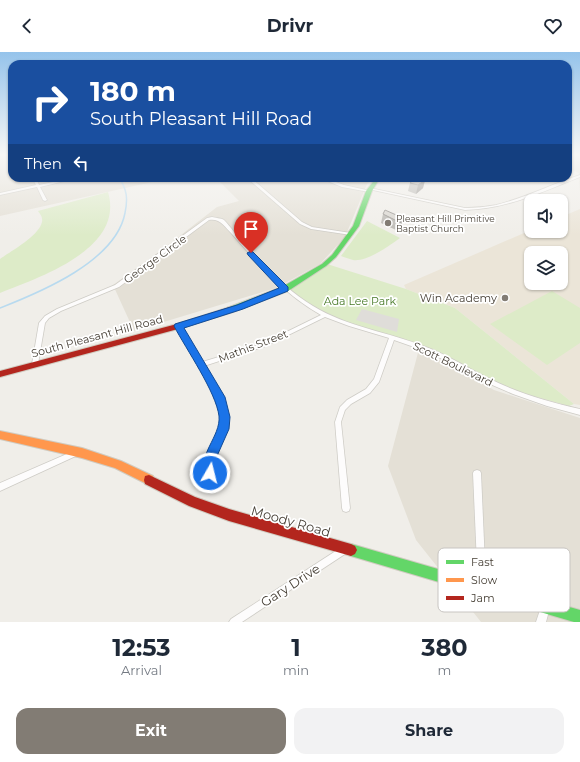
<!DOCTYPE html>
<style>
body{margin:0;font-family:Montserrat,sans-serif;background:#f2f2f3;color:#1f2937;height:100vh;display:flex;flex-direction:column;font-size:15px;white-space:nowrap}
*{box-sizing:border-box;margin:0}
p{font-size:13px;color:#747a83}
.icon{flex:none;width:22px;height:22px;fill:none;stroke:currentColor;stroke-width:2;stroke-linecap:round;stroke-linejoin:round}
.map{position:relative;height:570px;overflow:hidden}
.panel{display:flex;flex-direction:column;background:#fff;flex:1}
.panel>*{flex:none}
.top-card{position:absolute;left:8px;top:8px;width:564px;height:122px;border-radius:12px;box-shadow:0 1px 3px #0004;background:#1a4fa0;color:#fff;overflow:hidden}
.fabs{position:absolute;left:524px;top:142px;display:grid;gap:8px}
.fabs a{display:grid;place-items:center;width:44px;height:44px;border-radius:8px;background:#fff;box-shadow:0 1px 3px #0004;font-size:20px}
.pin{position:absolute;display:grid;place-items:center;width:34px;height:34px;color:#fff;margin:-41px -17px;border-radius:50% 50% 50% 0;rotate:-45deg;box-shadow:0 0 4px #0007}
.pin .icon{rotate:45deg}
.me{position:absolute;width:44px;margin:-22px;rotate:8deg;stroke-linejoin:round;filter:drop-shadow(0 0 3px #0008)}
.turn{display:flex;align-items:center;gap:14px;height:84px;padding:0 16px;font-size:18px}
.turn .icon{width:52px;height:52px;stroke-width:2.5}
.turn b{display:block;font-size:28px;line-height:34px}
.then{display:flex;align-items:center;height:38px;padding:0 16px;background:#0003;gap:8px;font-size:15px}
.eta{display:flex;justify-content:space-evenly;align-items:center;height:68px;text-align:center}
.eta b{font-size:24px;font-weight:700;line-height:28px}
.cta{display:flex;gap:8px;margin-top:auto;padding:8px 16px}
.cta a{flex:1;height:46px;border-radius:12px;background:#827c74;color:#fff;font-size:16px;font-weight:700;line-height:46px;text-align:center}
.cta a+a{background:#f2f2f3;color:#1f2937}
header{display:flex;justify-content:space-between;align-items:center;height:52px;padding:0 16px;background:#fff;font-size:18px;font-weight:700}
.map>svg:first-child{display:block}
.residential{fill:#e4e0d6}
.education{fill:#ebe5d8;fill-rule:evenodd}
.green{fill:#ddebc8}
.parking{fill:#dfddd9}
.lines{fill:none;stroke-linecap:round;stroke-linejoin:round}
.stream{stroke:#b8daef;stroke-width:1.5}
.street-casing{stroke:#ceccc6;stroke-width:1.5}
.fast-casing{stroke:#d0cbc0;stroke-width:2}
.slow-casing{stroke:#d0cbc0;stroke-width:2}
.jam-casing{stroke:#d0cbc0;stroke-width:2}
.street{fill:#fdfcfc;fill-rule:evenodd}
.fast{fill:#63d668;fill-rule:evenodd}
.slow{fill:#ff974d;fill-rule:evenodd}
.jam{fill:#b3261e;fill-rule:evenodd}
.wall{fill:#bbb9b4}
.shaded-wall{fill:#999692}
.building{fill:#dad7d1;stroke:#999692}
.route{fill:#1a73e8;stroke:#114b97}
.poi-dot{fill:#827c74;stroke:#fff;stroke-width:1.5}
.labels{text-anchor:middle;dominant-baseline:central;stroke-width:3.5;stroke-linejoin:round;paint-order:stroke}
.far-poi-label{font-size:9px;fill:#463f35;stroke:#fff;text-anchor:start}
.street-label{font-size:11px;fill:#463f35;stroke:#fff}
.poi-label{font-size:11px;fill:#463f35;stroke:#fff;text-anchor:end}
.park-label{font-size:11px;fill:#477927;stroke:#fff}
.near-street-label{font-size:13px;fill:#463f35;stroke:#fff}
.key{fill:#fff;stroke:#c8c5c2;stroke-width:1}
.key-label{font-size:11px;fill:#463f35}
</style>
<header><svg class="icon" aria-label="back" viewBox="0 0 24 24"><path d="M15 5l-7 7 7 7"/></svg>Drivr<svg class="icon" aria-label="heart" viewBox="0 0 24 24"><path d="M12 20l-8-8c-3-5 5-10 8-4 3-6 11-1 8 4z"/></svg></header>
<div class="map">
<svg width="580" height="570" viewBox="0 0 580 570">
<rect width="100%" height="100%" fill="#f0eee9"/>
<!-- residential -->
<g class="residential">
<polygon points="0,103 12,103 12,126 170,126 0,164"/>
<polygon points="568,103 580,103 580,140 579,121 568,116"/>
<polygon points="216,126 373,126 367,132 345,185 320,212 276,236 134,279 113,233 163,197 217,155 239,149"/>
<polygon points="419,297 494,338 580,366 580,570 481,570 416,488 388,414"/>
</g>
<!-- education -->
<path class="education" d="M580,157V353L574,352L455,256L406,237L404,233L531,178L561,179V165ZM531,201H561V231H531Z"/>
<!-- green -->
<g class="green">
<path d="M108,140C125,197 40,225 0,241V207C11,199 39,184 42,170C43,165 40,162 38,159Z"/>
<path d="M367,169L400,186C389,194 367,210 353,208C349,207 344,205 341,204Z"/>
<polygon points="327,212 406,237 455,256 574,352 569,354 529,343 495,332 426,295 348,271 327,263 306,251 287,238 324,216"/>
<polygon points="552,239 580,256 580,291 547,313 490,272"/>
</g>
<!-- parking -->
<polygon class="parking" points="362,257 399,267 397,280 356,268"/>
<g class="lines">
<!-- stream -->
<path class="stream" d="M0,256C41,240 116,209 125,161C128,147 127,137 119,126"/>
<!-- street casing -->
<g class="street-casing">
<g id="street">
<path d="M580,123V125C542,140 507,157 465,158L368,137L370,136L465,156C475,156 486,155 496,153C525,146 552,132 580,123Z"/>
<polygon points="32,126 36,126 39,133 67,127 69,128 40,135 47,148 45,149 43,148 37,135 0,143 0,141 36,133"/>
<polygon points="247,126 251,126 302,170 312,175 351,181 353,182 351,183 311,177 300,172"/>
<polygon points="320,126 325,126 344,133 371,139 369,140 342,135"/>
<path d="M212,165C215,166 221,166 224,168C227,171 231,176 234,180C243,189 251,199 260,209C276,226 293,242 313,254C347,275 389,280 426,295C448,303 467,316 488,326C517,341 549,350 580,357V363L547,354L513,342L483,329L431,301L394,288L379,330L370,341L351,352L345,358L341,370L350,456L349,459L346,460L343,459L342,456L335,370L340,355L347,348L366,337L374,327L389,286L349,274L325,265L266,294L204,314L224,348L228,365L227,377L215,404L214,421L213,423L210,424L207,423L206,421L207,404L221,377L222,365L218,348L175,274L176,273H180L202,310L262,292L321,263C285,243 259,213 232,182C225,175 220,166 209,168L119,235L61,259L49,266L45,271L38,312L37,314H33L32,312L39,271L45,264L57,257L115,233L207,166Z"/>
<polygon points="76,398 78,399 80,401 78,403 0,439 0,431"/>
<polygon points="477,418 480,419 481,421 486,535 485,538 482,539 479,538 478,535 473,421 474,419"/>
<polygon points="345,493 348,494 349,497 348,500 242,570 229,570 231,567"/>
<polygon points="545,550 548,552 550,555 546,570 536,570 542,552"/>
</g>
</g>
<!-- fast casing -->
<g class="fast-casing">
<g id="fast">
<polygon points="376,126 380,126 372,139 359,174 336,205 326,214 288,239 233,260 227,260 226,258 227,256 282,235 322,212 332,203 353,174 366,139"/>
<polygon points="351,492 580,558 580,570 574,570 351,504 347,502 345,498 347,494"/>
</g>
</g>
<!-- slow casing -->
<g class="slow-casing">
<polygon id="slow" points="0,379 82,396 121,409 153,424 154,428 153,432 149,433 115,416 82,406 0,387"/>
</g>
<!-- jam casing -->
<g class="jam-casing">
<g id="jam">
<polygon points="230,255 233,256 234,258 233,260 178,277 0,325 0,319 177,272"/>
<polygon points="149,423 195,445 229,457 351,492 355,494 357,498 355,502 351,504 229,469 189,454 145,432 144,428 145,424"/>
</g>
</g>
<!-- street -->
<use href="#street" class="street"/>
<!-- fast -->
<use href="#fast" class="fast"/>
<!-- slow -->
<use href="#slow" class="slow"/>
<!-- jam -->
<use href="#jam" class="jam"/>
</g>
<!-- wall -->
<g class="wall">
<polygon points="425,128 423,136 416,142 408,139 410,131"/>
<polygon points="383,162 403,166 401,174 396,178 381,171"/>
</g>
<!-- shaded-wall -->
<g class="shaded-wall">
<polygon points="425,128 423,136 416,142 418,133"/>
<polygon points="403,166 401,174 396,178 397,169"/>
</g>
<!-- building -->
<g class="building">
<polygon points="416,126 419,126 425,128 418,133 410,131"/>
<polygon points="385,158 403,166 397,169 383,162"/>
</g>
<!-- sky -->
<linearGradient id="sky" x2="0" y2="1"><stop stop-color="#95c3eb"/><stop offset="0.56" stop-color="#f8f7f5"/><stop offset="1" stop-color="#f8f7f5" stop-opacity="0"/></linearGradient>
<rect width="580" height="183" fill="url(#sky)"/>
<!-- route -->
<path class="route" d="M251,199L253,200L288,235V239L243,257L184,276L225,345L230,365L229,377L217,404L216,421L214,425L210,426L206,425C196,403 221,385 219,364C216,340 186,297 174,274L175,272L237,253L279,236L248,203L247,201Z"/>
<!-- markers -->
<g class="poi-dot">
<circle cx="388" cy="171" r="4"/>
<circle cx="505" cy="246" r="4"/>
</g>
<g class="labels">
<!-- far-poi labels -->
<g class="far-poi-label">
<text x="396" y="166">Pleasant Hill Primitive<tspan x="396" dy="10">Baptist Church</tspan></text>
</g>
<!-- street labels -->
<g class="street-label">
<text transform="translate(155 207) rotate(-36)">George Circle</text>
<text transform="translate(97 284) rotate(-15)">South Pleasant Hill Road</text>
<text transform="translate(253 294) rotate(-21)">Mathis Street</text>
<text transform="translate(453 312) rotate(26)">Scott Boulevard</text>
</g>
<!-- poi labels -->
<g class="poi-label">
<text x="497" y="246">Win Academy</text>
</g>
<!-- park labels -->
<g class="park-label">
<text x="360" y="249">Ada Lee Park</text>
</g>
<!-- near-street labels -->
<g class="near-street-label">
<text transform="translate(291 469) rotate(16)">Moody Road</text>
<text transform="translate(290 533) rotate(-33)">Gary Drive</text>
</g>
</g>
<!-- legend -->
<rect x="438" y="496" width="132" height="64" rx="6" class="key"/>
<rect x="446" y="508" width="18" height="4" fill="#63d668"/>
<rect x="446" y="526" width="18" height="4" fill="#ff974d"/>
<rect x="446" y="544" width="18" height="4" fill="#b3261e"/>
<g class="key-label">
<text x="471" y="514">Fast</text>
<text x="471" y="532">Slow</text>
<text x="471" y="550">Jam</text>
</g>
</svg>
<div class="fabs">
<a><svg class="icon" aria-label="sound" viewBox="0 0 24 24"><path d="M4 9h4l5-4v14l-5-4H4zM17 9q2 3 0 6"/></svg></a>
<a><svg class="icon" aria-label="layers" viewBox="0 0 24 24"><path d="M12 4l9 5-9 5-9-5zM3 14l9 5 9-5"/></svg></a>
</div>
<div class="pin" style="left:251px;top:201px;background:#d93025"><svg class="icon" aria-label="arrive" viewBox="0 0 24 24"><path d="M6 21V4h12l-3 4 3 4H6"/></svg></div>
<svg class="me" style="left:210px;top:421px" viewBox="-20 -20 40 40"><circle r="17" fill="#1a73e8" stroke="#fff" stroke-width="3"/><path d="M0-11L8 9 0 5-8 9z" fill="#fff"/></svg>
<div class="top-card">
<div class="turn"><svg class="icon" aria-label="right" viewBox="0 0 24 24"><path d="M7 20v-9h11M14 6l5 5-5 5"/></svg><div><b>180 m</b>South Pleasant Hill Road</div></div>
<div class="then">Then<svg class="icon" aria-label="left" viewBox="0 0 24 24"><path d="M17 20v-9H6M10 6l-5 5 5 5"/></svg></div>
</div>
</div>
<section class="panel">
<div class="eta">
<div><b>12:53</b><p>Arrival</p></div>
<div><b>1</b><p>min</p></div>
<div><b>380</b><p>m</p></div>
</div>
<div class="cta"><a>Exit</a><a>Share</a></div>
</section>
